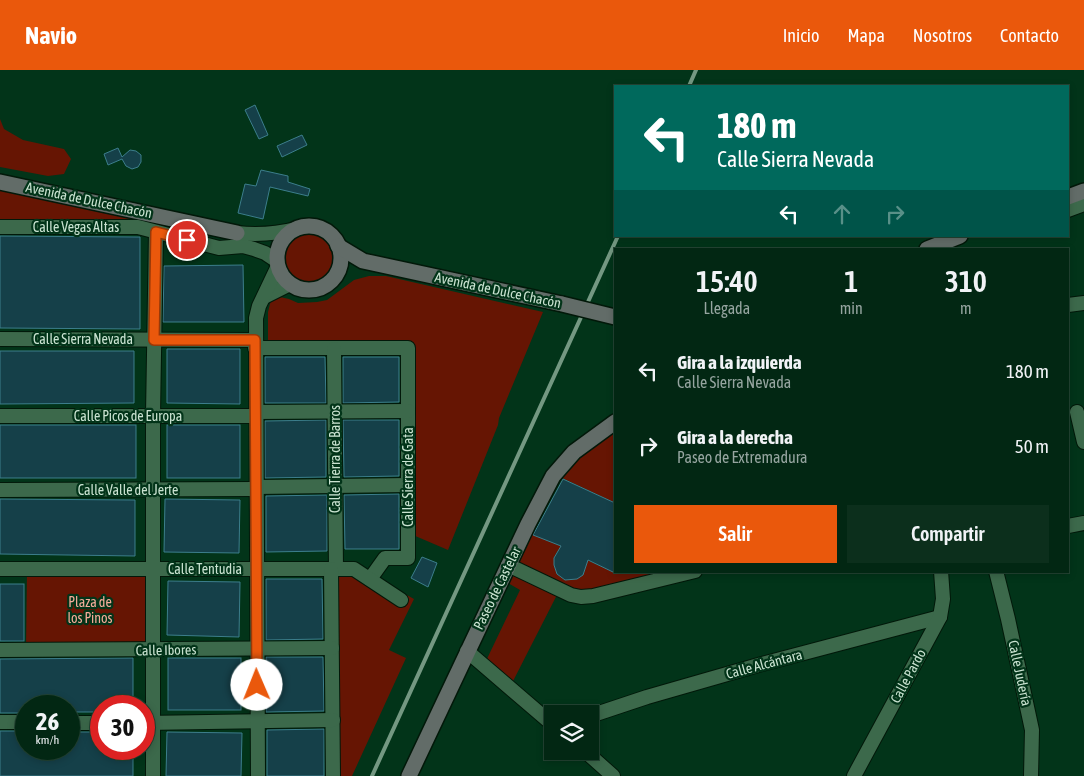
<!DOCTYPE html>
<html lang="es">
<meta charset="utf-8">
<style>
body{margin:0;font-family:"Asap Condensed",sans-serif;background:#0c2f1c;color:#f1f3f6;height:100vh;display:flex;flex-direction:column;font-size:19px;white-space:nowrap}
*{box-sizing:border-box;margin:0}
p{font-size:16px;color:#96a5a0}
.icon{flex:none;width:28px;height:28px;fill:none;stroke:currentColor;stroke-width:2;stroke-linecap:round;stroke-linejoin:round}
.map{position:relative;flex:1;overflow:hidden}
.drawer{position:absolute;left:614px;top:178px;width:455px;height:325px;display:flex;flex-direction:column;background:#022713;border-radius:0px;box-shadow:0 2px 8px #0003,0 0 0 1px #234433}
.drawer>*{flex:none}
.top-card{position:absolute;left:614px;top:15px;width:455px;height:152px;border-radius:0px;box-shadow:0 2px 8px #0003,0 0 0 1px #234433;background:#00695c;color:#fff;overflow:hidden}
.buttons{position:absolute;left:544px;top:635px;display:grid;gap:10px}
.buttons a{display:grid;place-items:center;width:55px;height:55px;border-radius:0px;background:#022713;box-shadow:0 2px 8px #0003,0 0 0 1px #234433;font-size:25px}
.speed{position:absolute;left:15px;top:625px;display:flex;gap:10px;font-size:25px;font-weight:700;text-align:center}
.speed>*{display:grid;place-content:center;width:65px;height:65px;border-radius:50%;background:#022713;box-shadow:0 2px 8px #0003,0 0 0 1px #234433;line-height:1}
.speed small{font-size:12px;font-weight:400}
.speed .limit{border:8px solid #d22;background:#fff;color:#111}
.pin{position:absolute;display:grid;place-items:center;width:42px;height:42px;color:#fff;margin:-21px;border:2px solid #fff;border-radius:50%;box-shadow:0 1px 5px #0007}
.me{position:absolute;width:55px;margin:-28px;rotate:359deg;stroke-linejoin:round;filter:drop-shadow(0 0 4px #0008)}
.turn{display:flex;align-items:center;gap:18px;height:105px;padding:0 20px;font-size:22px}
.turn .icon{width:65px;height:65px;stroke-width:2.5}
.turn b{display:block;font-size:35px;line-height:42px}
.lanes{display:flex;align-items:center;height:48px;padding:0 20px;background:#0003;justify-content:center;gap:25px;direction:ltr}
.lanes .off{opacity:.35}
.eta{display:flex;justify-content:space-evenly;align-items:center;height:85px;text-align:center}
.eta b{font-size:30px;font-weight:600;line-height:35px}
.primary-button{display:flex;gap:10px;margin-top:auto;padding:10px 20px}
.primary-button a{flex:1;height:58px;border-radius:0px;background:#ea580c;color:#fff;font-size:20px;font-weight:600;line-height:58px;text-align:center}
.primary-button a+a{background:#0c2f1c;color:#f1f3f6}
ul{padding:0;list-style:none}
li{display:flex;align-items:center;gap:15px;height:75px;padding:0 20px}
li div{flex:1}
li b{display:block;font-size:19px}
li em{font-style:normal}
header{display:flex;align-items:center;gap:30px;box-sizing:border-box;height:70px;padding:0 25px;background:#ea580c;color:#fff}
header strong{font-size:24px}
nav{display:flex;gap:28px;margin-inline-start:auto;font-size:18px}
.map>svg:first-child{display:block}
.green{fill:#661503}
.building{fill:#154049;stroke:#3c7e8c}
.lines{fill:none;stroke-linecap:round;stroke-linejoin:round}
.street-casing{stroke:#021809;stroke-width:16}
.secondary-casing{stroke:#021809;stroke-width:18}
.street{stroke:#3c694b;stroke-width:14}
.secondary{stroke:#626c68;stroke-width:15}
.rail{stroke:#749882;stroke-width:4}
.secondary-bridge-casing{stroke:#021809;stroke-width:18;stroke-linecap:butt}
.secondary-bridge{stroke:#626c68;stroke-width:15}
.route-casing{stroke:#983908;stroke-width:12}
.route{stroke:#ea580c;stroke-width:9}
.labels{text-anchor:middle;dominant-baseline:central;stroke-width:4.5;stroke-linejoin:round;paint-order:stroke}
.street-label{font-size:14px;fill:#cae3d1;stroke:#023419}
.park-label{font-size:14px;fill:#f5ac9a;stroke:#023419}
</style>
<header>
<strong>Navio</strong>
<nav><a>Inicio</a><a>Mapa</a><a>Nosotros</a><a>Contacto</a></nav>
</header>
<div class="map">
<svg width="1084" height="706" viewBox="0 0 1084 706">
<rect width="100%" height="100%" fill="#023419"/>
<!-- green -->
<g class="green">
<polygon points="0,49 4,59 23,70 64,79 71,89 64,104 48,106 0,97"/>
<polygon points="0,112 156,144 151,160 0,157"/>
<circle cx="309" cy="188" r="28"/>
<polygon points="369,206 386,206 543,242 499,348 498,355 448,480 413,465 408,279 268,276 268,242 271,230 280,227 289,229 298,233 317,232 327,230 354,210"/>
<polygon points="615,352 615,433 562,408 574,382"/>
<path d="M526,459L565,478L557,482L554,488L557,504L565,510C579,509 587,504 585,489L618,504L619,501H675L593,526L560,519L510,617L484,595L520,520L501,509Z"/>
<polygon points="27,499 153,499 154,580 26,580"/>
<polygon points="331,499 354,499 402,529 405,524 414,529 389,580 406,588 352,706 333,706"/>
</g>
<!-- building -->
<g class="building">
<polygon points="255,35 268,65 259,69 245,40"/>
<polygon points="302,65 307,75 282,87 277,76"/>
<polygon points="118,78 122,87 130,80 136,81 141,85 141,92 138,97 132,99 126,96 122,89 108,95 104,84"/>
<polygon points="261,100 288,106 288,112 310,119 308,126 270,117 263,149 238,143 245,114 256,116"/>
<polygon points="0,166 140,167 140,259 0,258"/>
<polygon points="243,195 244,252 163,252 164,196"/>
<polygon points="167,279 240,279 240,334 167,333"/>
<polygon points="0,281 134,281 134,333 0,334"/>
<polygon points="265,287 325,287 326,333 265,333"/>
<polygon points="343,287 399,287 399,332 343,333"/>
<polygon points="326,350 326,407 265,408 265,351"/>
<polygon points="343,350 399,350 399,406 344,407"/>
<rect x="0" y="355" width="136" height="53"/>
<rect x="167" y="355" width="73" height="53"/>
<polygon points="563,409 615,433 615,503 588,490 583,505 577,509 565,510 557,504 554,495 554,488 561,476 533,465"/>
<polygon points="399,424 399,479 345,479 344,425"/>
<polygon points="327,425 327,481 266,482 266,426"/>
<polygon points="0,429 135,430 135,486 0,484"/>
<polygon points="165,429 240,430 239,483 164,482"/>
<polygon points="422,487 437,493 428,517 411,508"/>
<polygon points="266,509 322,509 323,569 266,570"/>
<polygon points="168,511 240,512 239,567 167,565"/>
<rect x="0" y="514" width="24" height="57"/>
<polygon points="266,587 323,587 324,641 266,642"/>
<polygon points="133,588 133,636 101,636 101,642 69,642 69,636 26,636 26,643 0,643 0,589"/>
<rect x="168" y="588" width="73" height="52"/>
<polygon points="324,659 324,706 267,706 267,660"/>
<polygon points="0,661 26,661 26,679 69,679 69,662 101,662 101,679 133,679 133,706 0,706"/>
<polygon points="167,662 242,663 241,706 166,706"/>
</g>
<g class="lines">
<!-- street casing -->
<g class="street-casing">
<g id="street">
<polyline points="1068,140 1084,134"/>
<polyline points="0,157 138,157 219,178 243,176 254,179 265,183 277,191"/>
<path d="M237,163C258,165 276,164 296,159"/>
<polyline points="264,227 290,214"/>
<polyline points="1068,235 1084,233"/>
<polyline points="0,269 255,270"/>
<polyline points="255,278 408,278 408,488 385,488 370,509"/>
<polyline points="334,279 336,499"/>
<polyline points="256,342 408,341"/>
<polyline points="1077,342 1084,372"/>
<polyline points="0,346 256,346"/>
<polyline points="257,417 408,415"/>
<polyline points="0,420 257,419"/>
<polyline points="1068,456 1084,453"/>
<polyline points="508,495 571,525 581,527 593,526 695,501"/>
<polyline points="0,499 354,499 401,530"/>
<polyline points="331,499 333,706"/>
<polyline points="996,501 1008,549 1032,660 1031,706"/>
<polyline points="0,580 332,578"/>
<polyline points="467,581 552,654"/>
<polyline points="590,646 647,627 762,594 940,547"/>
<polyline points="0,652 26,652"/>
<polyline points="69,653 101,653"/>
<polyline points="144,653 333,650"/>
<polyline points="585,681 613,706"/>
<polyline points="153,706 153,345 156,162"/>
<polyline points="258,706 256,248 259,236 278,196"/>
<polyline points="854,706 940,547 943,529 941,501"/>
</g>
</g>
<!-- secondary casing -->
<g class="secondary-casing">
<g id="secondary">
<polyline points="0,112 237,163"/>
<polyline points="1068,127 1084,121"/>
<circle cx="309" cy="188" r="32"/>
<polyline points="338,176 363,191 562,234"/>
<polyline points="927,179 960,166"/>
<polyline points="409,706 528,454 553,406 574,382 615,352"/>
</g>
</g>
<!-- street -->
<use href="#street" class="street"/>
<!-- secondary -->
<use href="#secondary" class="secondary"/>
<!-- rail -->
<g class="rail">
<polyline points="689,16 696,0"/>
<polyline points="372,706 618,166"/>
</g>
<!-- secondary-bridge casing -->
<g class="secondary-bridge-casing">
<polyline id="secondary-bridge" points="562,234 615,247"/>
</g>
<!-- secondary-bridge -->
<use href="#secondary-bridge" class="secondary-bridge"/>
</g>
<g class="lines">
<!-- route casing -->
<g class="route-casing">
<polyline id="route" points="187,170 156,162 154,270 255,270 257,615"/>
</g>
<!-- route -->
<use href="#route" class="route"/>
</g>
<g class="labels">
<!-- street labels -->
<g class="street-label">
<text transform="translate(89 130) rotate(12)">Avenida de Dulce Chacón</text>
<text x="76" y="157">Calle Vegas Altas</text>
<text transform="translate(498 220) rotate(12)">Avenida de Dulce Chacón</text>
<text x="83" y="269">Calle Sierra Nevada</text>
<text x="128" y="346">Calle Picos de Europa</text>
<text transform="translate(335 389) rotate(-90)">Calle Tierra de Barros</text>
<text transform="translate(408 407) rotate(-90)">Calle Sierra de Gata</text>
<text x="128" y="420">Calle Valle del Jerte</text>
<text x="205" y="499">Calle Tentudia</text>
<text transform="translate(497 518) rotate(-64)">Paseo de Castelar</text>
<text transform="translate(166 580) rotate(-1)">Calle Ibores</text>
<text transform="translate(764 594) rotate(-15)">Calle Alcántara</text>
<text transform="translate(1020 603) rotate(78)">Calle Judería</text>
<text transform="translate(908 606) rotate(-62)">Calle Pardo</text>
</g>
<!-- park labels -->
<g class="park-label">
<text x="90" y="532">Plaza de<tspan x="90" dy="16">los Pinos</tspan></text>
</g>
</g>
</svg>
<div class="buttons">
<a><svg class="icon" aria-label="layers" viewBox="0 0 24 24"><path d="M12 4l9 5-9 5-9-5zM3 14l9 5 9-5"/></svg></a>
</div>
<div class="speed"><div>26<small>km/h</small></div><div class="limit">30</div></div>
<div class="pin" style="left:187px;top:170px;background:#d93025"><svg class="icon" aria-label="arrive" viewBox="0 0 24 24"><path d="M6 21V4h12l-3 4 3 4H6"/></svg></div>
<svg class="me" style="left:257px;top:615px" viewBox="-20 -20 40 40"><circle r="19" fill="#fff"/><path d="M0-13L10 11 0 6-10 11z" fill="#ea580c"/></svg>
<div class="top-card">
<div class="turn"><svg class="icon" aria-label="left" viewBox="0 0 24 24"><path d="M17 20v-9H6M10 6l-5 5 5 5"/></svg><div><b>180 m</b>Calle Sierra Nevada</div></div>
<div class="lanes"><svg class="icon" aria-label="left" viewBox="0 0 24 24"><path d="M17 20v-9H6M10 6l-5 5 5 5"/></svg><svg class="icon off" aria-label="ahead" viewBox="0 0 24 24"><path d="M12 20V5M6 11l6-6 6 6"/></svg><svg class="icon off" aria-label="right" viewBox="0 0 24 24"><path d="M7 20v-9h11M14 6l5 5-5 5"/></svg></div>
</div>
<section class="drawer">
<div class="eta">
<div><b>15:40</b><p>Llegada</p></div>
<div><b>1</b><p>min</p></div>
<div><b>310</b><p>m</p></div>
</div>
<ul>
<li><svg class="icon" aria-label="left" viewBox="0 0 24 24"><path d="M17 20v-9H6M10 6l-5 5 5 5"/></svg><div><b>Gira a la izquierda</b><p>Calle Sierra Nevada</p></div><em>180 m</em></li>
<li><svg class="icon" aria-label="right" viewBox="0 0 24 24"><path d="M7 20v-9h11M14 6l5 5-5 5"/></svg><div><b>Gira a la derecha</b><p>Paseo de Extremadura</p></div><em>50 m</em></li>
</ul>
<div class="primary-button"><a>Salir</a><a>Compartir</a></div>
</section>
</div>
